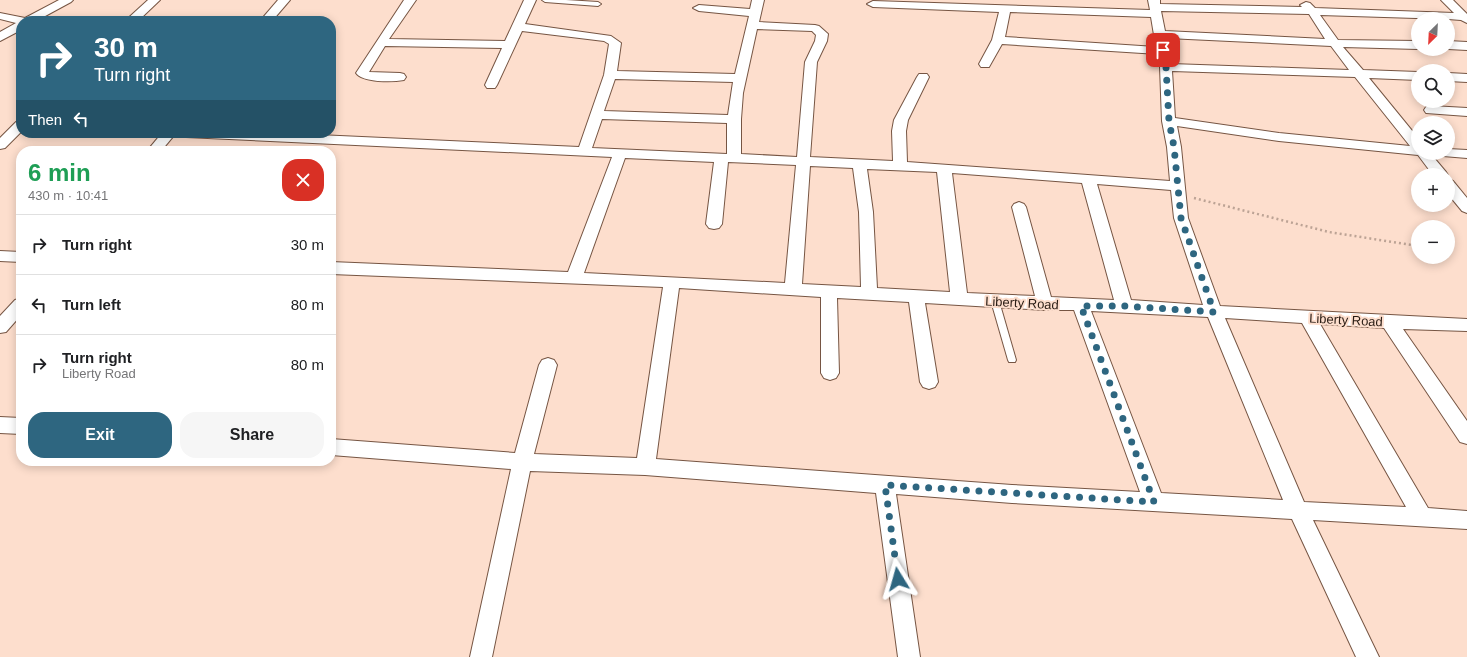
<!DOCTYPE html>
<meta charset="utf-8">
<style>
body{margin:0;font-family:Arial,sans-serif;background:#f6f6f6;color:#202124;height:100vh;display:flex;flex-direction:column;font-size:15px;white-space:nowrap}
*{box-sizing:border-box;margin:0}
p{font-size:13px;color:#757577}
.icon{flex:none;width:22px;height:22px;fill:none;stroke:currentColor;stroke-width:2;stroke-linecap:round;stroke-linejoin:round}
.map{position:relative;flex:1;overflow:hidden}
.side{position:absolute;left:16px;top:146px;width:320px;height:320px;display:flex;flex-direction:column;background:#fff;border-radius:16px;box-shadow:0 2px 10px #0003}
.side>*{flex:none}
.banner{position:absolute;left:16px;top:16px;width:320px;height:122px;border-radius:16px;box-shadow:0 2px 10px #0003;background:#2e6680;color:#fff;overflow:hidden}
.needle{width:26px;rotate:204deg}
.controls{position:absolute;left:1411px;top:12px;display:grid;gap:8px}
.controls a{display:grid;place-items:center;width:44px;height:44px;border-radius:50%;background:#fff;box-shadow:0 2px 10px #0003;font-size:20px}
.pin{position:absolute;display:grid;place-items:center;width:34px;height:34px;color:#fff;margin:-17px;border-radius:8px;box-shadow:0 2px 6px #0006}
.me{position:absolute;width:44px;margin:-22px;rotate:352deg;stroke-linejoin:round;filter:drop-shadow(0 0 3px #0008)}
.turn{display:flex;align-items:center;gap:14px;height:84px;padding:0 12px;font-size:18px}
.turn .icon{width:52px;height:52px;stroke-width:2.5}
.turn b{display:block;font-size:28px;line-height:34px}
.then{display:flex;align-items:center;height:38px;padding:0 12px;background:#0003;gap:8px;font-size:15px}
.round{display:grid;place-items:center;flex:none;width:42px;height:42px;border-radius:16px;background:#f6f6f6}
.head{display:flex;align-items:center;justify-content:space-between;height:68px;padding:0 12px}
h1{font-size:24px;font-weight:700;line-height:30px;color:#1e9e55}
.button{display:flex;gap:8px;margin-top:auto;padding:8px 12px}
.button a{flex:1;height:46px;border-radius:16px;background:#2e6680;color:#fff;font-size:16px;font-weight:700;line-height:46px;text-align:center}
.button a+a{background:#f6f6f6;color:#202124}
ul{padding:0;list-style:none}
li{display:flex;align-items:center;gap:12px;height:60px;padding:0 12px;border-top:1px solid #e0e0e0}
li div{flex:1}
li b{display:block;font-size:15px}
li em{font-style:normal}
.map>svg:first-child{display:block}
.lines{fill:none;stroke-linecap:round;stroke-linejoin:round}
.service-casing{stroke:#765543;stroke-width:2}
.minor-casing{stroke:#765543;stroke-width:2}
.path{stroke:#bca395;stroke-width:2.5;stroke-dasharray:2 3;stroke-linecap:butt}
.service{fill:#fff;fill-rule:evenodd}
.minor{fill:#fff;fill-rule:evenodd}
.route{stroke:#2e6680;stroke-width:7;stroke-dasharray:0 12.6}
.labels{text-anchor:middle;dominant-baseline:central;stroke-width:4;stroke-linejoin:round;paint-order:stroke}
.street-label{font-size:13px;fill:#291c14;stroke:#fddecd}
</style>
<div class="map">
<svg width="1467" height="657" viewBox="0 0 1467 657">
<rect width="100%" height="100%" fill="#fddecd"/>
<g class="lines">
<!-- service casing -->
<g class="service-casing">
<g id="service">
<polygon points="542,0 566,0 598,2 601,4 598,6 545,2"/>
<polygon points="995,298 999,301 1016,360 1015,362 1009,362 1008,360 991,301"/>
</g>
</g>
<!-- minor casing -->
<g class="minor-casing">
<g id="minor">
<polygon points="59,0 73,0 71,2 36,21 21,21 21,30 0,41 0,32 16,23 0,19 0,13 25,18"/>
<polygon points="148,0 160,0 138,21 125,21"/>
<polygon points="278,0 290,0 272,21 260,21"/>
<path d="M404,0H416L389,39L505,41L524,0H536L525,24L611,36L621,43L617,71L735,74L749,16L699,11L693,8L699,5L750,9L752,0H764L759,22L815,25L819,26L828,34L827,41L817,62L810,157L893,161L892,131L894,120L917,77L919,74H927L929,77L908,120L906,131L907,162L1170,181L1167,147L1162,121L1160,67L1158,54L1002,44L989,67H981L979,64L992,40L999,12L873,7L867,4L873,1L1150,10L1148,0H1160V4L1302,7L1300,5L1306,2L1310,3L1315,8L1454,13L1441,0H1453L1467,14V23L1461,20L1448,19L1320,15L1338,40L1418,41V49L1343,47L1363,70L1418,72V80L1369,78L1418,138V153H1430L1446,172L1448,175H1433L1418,155L1279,141L1177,126L1181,147L1188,218L1220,306L1467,319V331L1403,329L1467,421V444L1460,442L1384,328L1320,324L1428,508L1467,511V529L1313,520L1379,657H1356L1292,519L1012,503L896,494L920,657H898L876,493L645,475L530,471L492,657H470L511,469L331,455V439L515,453L539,365L542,360L548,358L554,360L557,365L534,454L637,458L663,287L331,274V262L568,272L612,157L186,137L181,136L179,133H274L579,147L604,75L609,44L604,41L522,31L497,85L495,88H487L485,85L502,48L385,46L369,72L400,73L404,74L406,77L404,80C393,82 363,83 356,73ZM1161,11L1309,14L1325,39L1165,31ZM1010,12L1151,17L1156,47L1005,37ZM757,29L812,31L816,35L815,41L805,62L797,157L741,154V119L743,93ZM1167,38L1331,46L1349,70L1171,64ZM1172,71L1355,77L1410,146L1279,133L1175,118ZM615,79L733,82L728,115L604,111ZM602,119L727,123V154L592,148ZM625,158L714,162L706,224L709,228L714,229L719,228L722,224L728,162L796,165L785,283L584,273ZM810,166L853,168L859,212L861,287L802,284ZM867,169L937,172L950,292L877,288L873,212ZM952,173L1082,183L1114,300L1051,297L1026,207L1024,204L1019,202L1014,204L1012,207L1035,296L967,293ZM1097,184L1171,190L1174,218L1203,305L1131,300ZM679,288L821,297V373L824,378L830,380L836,378L839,373L837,298L909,302L920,382L923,387L929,389L935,387L938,382L925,303L1045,310H1074L1140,492L1012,485L656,459ZM1091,311L1208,317L1283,500L1161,493ZM1225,318L1302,323L1406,507L1304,502Z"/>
<polygon points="1448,41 1467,42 1467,50 1448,49"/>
<polygon points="1448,73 1467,74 1467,82 1448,81"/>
<polygon points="1431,106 1467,108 1467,116 1426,113 1424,110 1426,107"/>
<polygon points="21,121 21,132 5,148 0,149 0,138 16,122"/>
<polygon points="162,133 176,133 161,151 147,151"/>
<polygon points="1448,149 1467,150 1467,158 1443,156 1441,153 1448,153"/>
<polygon points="1448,179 1453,181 1467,198 1467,213 1462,211 1448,194"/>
<polygon points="0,251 21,252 21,262 0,261"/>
<polygon points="21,298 21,315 6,332 0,333 0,316 15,300"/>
<polygon points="0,417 21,418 21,434 0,433"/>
</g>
</g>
<!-- path -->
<polyline class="path" points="1194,198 1329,232 1418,246"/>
<!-- service -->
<use href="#service" class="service"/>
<!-- minor -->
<use href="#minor" class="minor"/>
</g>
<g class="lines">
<!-- route -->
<polyline class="route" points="898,579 885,485 1154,502 1081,306 1124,306 1214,312 1181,218 1174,147 1169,121 1166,67 1163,50"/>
</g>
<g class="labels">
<!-- street labels -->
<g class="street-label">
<text transform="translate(1022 303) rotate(3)">Liberty Road</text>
<text transform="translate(1346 320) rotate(3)">Liberty Road</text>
</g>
</g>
</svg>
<div class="controls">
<a><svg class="needle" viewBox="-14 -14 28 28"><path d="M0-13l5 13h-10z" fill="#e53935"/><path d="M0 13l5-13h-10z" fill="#757577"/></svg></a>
<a><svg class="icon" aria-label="search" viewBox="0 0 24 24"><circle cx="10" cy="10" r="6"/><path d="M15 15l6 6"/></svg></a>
<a><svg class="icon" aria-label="layers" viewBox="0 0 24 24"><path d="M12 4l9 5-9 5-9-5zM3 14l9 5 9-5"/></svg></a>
<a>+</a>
<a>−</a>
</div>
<div class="pin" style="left:1163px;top:50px;background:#d93025"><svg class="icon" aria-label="arrive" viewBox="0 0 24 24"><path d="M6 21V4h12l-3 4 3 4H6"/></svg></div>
<svg class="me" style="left:898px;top:579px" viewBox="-20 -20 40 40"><path d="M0-17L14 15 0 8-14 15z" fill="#2e6680" stroke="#fff" stroke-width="4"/></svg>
<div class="banner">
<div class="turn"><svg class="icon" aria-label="right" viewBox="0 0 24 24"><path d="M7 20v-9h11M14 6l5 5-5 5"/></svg><div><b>30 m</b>Turn right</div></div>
<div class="then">Then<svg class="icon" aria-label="left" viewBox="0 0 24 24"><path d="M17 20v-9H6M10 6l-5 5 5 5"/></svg></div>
</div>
<section class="side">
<div class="head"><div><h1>6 min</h1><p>430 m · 10:41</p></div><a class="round" style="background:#d93025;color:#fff"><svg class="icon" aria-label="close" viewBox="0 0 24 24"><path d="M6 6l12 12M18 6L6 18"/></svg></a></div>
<ul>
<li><svg class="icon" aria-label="right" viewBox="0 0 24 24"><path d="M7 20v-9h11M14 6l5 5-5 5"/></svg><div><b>Turn right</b></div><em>30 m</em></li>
<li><svg class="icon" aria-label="left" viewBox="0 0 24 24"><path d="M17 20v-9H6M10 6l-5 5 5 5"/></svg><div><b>Turn left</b></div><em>80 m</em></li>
<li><svg class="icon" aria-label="right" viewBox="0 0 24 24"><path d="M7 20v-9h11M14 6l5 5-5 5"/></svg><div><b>Turn right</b><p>Liberty Road</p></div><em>80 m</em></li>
</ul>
<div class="button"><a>Exit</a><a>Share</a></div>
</section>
</div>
